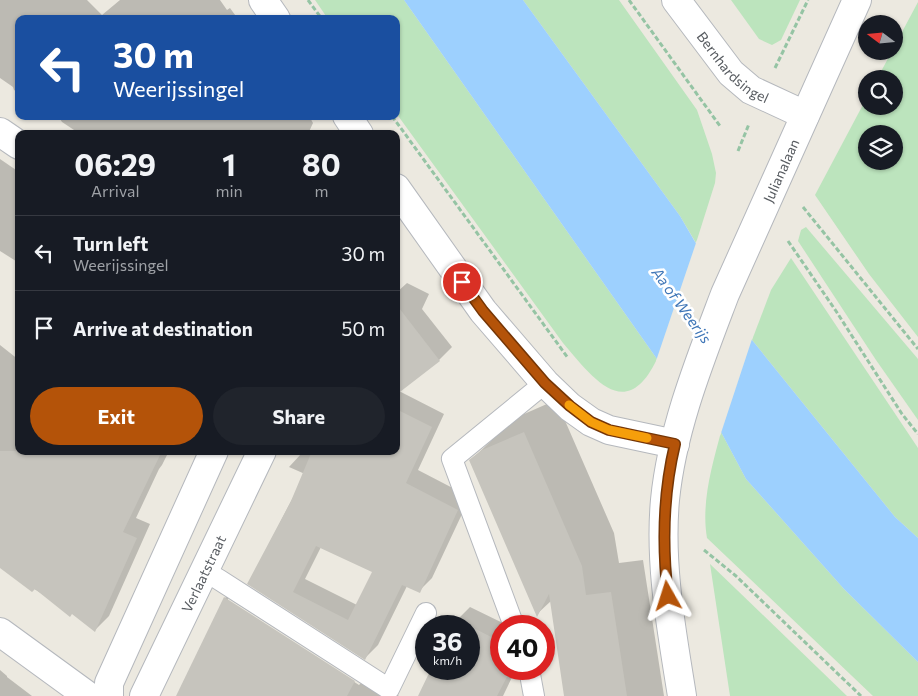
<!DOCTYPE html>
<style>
body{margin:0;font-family:Commissioner,sans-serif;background:#20242c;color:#f1f3f6;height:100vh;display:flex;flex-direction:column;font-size:19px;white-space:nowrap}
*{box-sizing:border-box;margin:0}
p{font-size:16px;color:#9ea1a6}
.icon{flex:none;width:28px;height:28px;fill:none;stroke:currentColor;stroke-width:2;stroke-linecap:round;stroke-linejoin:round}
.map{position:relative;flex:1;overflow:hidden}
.sheet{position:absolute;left:15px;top:130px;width:385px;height:325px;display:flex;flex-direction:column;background:#171b24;border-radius:10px;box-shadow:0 1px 4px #0004}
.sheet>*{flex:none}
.guide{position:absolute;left:15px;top:15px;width:385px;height:105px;border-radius:10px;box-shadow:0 1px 4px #0004;background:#1a4fa0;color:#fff;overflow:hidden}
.needle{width:32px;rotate:286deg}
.fabs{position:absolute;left:858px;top:15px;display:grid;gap:10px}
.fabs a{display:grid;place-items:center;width:45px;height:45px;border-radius:50%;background:#171b24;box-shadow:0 1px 4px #0004;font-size:25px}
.speed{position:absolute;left:415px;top:615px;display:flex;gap:10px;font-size:25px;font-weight:700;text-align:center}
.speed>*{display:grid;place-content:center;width:65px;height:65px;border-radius:50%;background:#171b24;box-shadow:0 1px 4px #0004;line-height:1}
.speed small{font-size:12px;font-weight:400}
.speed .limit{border:8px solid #d22;background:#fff;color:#111}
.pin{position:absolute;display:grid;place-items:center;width:42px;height:42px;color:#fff;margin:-21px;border:2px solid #fff;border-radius:50%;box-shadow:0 1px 5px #0007}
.me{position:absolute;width:55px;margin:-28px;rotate:354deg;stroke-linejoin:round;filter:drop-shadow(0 0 4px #0008)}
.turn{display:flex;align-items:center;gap:18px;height:105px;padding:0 15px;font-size:22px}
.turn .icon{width:65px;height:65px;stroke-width:2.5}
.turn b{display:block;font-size:35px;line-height:42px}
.eta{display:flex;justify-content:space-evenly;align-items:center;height:85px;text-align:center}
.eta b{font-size:30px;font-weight:700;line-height:35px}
.primary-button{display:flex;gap:10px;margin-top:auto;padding:10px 15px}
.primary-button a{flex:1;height:58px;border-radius:30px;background:#b45309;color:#fff;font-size:20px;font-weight:700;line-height:58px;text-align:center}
.primary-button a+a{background:#20242c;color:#f1f3f6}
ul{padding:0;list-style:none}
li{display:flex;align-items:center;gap:15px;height:75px;padding:0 15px;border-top:1px solid #363941}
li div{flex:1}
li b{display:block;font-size:19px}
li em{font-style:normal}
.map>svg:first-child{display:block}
.green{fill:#bce4bd;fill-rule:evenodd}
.water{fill:#9dd0fe}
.pier{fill:#ece9e0}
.shadow{fill:#0003;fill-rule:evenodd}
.building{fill:#c6c4bd;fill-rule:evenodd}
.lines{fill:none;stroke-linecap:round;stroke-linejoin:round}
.service-casing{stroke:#b5b8bd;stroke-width:22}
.minor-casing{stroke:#b5b8bd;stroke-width:30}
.tertiary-casing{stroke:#b5b8bd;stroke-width:30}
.path{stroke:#95c4a4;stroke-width:3;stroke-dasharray:5 2.5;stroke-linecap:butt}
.service{stroke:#fff;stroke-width:20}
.minor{stroke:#fff;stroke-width:28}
.tertiary{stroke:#fff;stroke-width:28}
.route-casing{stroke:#753606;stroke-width:12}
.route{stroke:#b45309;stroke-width:9}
.slow{stroke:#f59e0b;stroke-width:9}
.labels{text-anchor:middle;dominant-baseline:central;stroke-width:5;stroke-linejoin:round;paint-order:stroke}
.street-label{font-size:14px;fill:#585c61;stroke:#fff}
.water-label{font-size:15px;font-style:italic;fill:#3f76b7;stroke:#fff}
</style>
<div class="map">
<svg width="918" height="696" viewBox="0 0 918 696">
<rect width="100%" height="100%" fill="#ece9e0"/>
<!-- green -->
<g class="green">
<path d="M315,0H404L657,359C626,424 593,378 563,343L396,113V19H328Z"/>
<polygon points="523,0 619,0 697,110 712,154 716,173 715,183 696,243 680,216"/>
<polygon points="731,0 800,0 781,40 772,45 759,39"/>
<path d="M918,2V337L869,274L815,195L866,99V106H894V79H877L892,51H894V47ZM866,134H894V161H866Z"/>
<polygon points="806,227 918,359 918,420 876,360 798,241 801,230"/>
<polygon points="791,258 918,448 918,538 895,517 752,340 771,290"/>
<path d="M721,432L746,479L844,589L918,662V696H873L707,538C701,503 712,466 721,432Z"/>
<polygon points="710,564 847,696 730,696"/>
</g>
<!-- water -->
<polygon class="water" points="404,0 523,0 680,216 752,340 895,517 918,538 918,662 844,589 746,479 721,432 657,359"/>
<!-- pier -->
<polygon class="pier" points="697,240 753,336 720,436 656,361"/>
<!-- shadow -->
<g class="shadow">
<polygon points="0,0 87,0 102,15 120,0 220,0 227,10 230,8 238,19 19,19 19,93 14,90 13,87 0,78"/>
<polygon points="58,116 309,116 313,123 308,134 80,134 62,122"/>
<polygon points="0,159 19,172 19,263 0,251"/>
<path d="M407,283L429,294L422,309L452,347L439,360L399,391L444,414L418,470L470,497L432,578L419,591L407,586L378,645L365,658L249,583L305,474L289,467L301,454L309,451H396V293ZM321,547L374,572L357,605L305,579Z"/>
<polygon points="0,345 19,360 19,451 169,451 162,465 159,469 136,518 150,524 109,616 95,630 72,613 0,567"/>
<polygon points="556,400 614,533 619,563 643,560 664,696 565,696 551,601 537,614 471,460 515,418"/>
<path d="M238,585L365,671L399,696H178L225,598ZM228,598L361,683L359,685L228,601Z"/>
<polygon points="470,607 509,626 501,626 501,669 516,669 503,696 420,696 433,669 469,669 469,626 454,626 457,620"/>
<polygon points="0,670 7,676 7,677 32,696 0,696"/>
</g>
<!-- building -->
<g class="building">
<polygon points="396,304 440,361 396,395"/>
<path d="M396,409L432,427L406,483L458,510L420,593L402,585L365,660L247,584L291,501L312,451H396ZM316,546L372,572L348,620L293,592Z"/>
<polygon points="524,432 582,566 586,595 611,592 627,696 564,696 549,594 537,617 469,460 482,450"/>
<polygon points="0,451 162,451 123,532 137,538 95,632 72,614 70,617 35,589 32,592 0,568"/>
<polygon points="224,597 355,681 347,696 176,696"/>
<polygon points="456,619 501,642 501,669 511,669 497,696 418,696 431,669 469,669 469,626 452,626"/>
</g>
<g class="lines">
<!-- service casing -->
<g class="service-casing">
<g id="service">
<polyline points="204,571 218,579 389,689 426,613"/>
<polyline points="514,626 452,459 545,383"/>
<polyline points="529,669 534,696"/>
</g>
</g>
<!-- minor casing -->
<g class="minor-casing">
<g id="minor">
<polyline points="263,0 276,19"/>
<path id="s1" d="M676,0L731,73L751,90L805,115"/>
<polyline points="347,116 359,134"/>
<polyline points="0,132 19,145"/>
<polyline points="396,188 483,311 545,383 570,407 591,422 609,430 675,444"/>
<polyline points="0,632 88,696"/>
<polyline points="109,696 109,683 214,451"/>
<path id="s2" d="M144,696L262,451"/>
</g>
</g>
<!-- tertiary casing -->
<g class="tertiary-casing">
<g id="tertiary">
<path id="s3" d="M682,696C672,632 659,566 665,500C672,429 700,360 725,294L857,0"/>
</g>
</g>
<!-- path -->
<g class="path">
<polyline points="308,0 322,19"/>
<polyline points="629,0 720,126"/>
<polyline points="775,68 808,0"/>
<polyline points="392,116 568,358"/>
<polyline points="738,151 749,124"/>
<polyline points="803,207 918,349"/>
<polyline points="788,241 836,311 902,414 918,434"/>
<polyline points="704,550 736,576 861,696"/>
</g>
<!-- service -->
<use href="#service" class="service"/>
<!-- minor -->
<use href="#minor" class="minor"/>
<!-- tertiary -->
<use href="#tertiary" class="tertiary"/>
</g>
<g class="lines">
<!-- route casing -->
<g class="route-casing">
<path id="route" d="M462,282L483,311L545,383L570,406L591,422L609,430L675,444C663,494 662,545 668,596"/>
</g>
<!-- route -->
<use href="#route" class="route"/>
<!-- slow -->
<polyline class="slow" points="569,405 591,422 609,430 647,438"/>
</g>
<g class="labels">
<!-- street labels -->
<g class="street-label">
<text stroke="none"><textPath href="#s1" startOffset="89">Bernhardsingel</textPath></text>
<text stroke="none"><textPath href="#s3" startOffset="548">Julianalaan</textPath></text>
<text stroke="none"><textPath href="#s2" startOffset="136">Verlaatstraat</textPath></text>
</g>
<!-- water labels -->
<g class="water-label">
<text transform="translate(682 305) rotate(54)">Aa of Weerijs</text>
</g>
</g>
</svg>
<div class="fabs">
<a><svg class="needle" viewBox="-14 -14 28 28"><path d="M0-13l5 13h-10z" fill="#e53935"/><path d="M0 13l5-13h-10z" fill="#9ea1a6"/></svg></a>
<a><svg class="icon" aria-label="search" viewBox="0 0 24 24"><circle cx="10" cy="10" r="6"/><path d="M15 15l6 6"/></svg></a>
<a><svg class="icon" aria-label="layers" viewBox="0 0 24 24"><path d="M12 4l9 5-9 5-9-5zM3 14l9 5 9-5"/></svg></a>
</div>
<div class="speed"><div>36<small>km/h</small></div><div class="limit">40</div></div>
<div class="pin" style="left:462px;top:282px;background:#d93025"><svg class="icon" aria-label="arrive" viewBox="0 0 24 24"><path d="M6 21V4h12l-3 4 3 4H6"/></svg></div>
<svg class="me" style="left:668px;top:596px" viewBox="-20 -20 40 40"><path d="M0-17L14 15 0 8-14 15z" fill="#b45309" stroke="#fff" stroke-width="4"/></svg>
<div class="guide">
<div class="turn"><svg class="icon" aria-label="left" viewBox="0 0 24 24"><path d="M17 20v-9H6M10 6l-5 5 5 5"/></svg><div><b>30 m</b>Weerijssingel</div></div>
</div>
<section class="sheet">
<div class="eta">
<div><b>06:29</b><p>Arrival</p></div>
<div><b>1</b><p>min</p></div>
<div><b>80</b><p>m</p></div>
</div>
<ul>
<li><svg class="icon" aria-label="left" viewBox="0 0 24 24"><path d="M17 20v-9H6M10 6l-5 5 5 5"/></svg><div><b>Turn left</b><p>Weerijssingel</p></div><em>30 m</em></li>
<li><svg class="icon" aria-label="arrive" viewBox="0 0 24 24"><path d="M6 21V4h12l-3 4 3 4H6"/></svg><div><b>Arrive at destination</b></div><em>50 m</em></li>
</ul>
<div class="primary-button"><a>Exit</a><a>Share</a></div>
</section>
</div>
